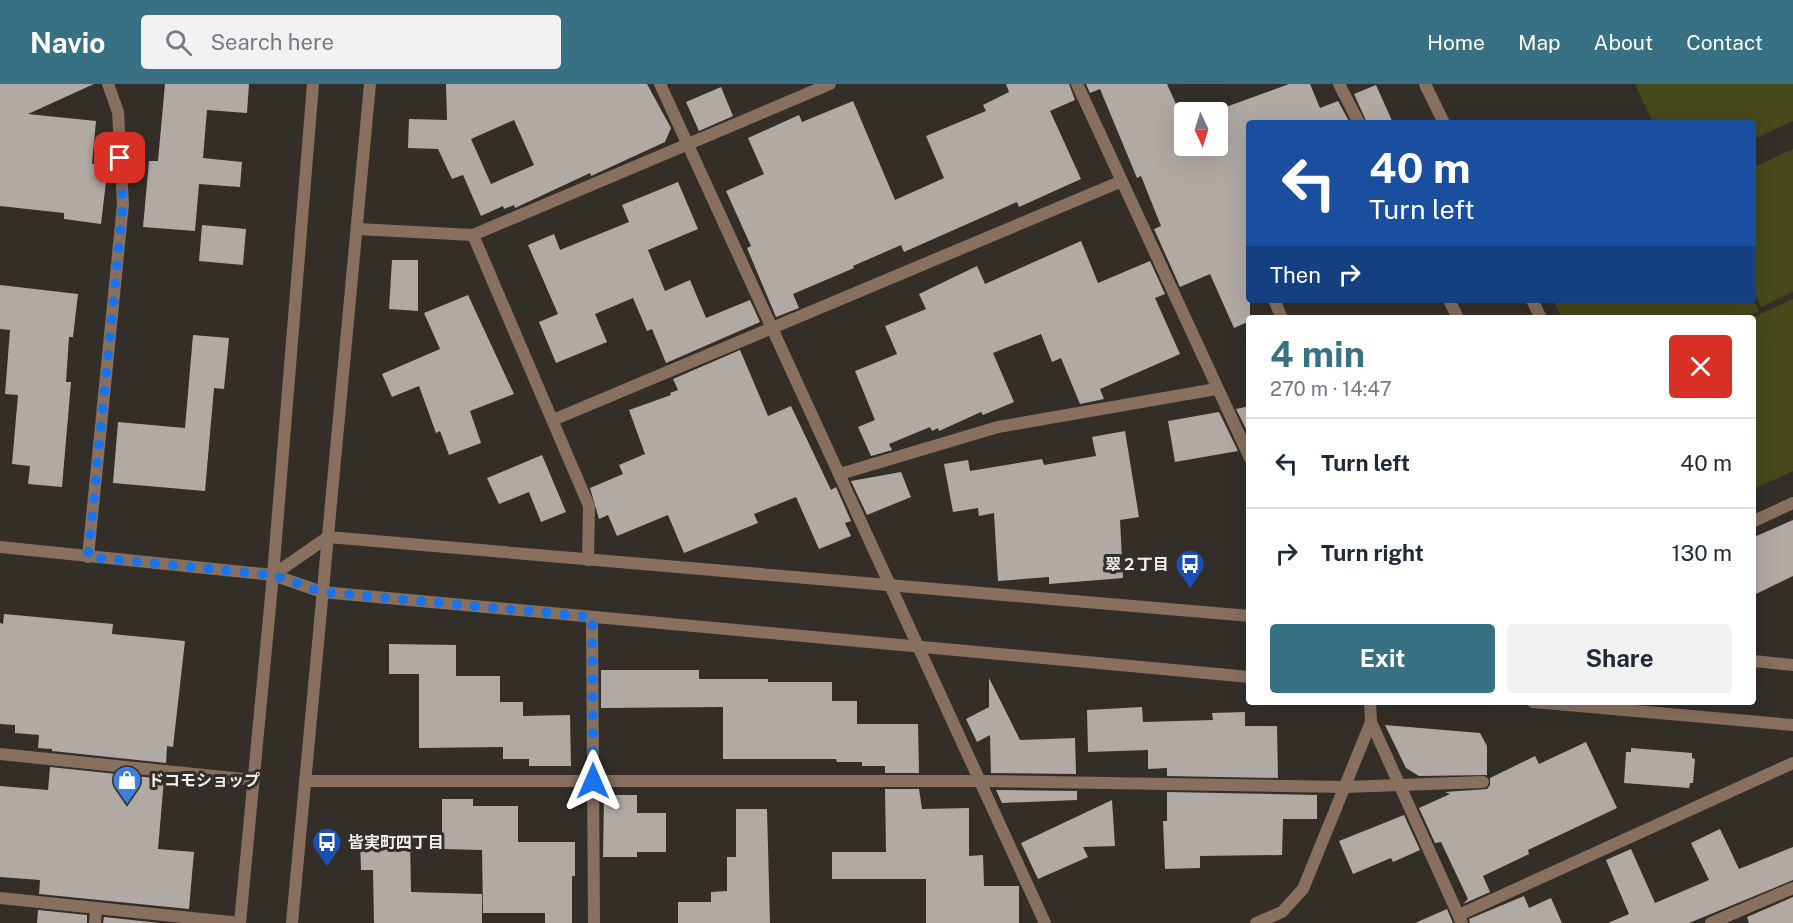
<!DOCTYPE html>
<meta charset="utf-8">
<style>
body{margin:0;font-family:"Public Sans","Noto Sans JP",sans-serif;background:#f2f2f3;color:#1f2937;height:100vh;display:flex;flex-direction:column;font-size:22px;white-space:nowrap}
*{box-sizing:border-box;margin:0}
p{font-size:20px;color:#747a83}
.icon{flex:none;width:33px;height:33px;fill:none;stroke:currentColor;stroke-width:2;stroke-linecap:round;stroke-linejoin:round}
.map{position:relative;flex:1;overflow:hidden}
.details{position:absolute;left:1246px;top:231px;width:510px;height:390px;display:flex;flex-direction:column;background:#fff;border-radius:6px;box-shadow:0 6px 24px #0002}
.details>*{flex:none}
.banner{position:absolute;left:1246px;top:36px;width:510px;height:183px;border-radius:6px;box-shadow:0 6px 24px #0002;background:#1a4fa0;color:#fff;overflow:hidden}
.needle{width:39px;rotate:176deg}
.tools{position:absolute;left:1174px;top:18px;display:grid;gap:12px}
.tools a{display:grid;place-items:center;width:54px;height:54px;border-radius:6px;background:#fff;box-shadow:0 6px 24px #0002;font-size:30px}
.pin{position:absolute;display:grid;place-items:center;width:51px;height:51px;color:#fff;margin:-26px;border-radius:12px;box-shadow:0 3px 9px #0006}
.me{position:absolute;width:66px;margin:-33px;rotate:0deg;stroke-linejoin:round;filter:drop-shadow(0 0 4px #0008)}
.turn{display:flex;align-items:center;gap:21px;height:126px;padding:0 24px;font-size:27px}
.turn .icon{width:78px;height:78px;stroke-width:2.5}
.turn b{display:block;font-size:42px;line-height:51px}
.then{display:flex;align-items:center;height:57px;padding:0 24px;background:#0003;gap:12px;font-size:22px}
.round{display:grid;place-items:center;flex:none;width:63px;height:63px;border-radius:6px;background:#f2f2f3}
.head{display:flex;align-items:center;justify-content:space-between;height:102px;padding:0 24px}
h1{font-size:36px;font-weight:700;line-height:45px;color:#377183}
.cta{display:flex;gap:12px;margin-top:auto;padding:12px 24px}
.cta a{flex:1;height:69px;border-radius:6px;background:#377183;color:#fff;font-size:24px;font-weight:700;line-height:69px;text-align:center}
.cta a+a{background:#f2f2f3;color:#1f2937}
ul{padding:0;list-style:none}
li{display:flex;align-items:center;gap:18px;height:90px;padding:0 24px;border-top:2px solid #e0e1e3}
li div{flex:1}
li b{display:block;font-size:22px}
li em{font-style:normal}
header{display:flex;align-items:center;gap:36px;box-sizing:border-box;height:84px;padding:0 30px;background:#377183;color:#fff}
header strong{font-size:28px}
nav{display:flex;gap:33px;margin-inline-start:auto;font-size:21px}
.search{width:420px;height:54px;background:#f2f2f3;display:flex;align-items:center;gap:15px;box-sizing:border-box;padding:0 21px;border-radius:6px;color:#747a83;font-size:22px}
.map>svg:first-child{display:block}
.green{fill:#46491a}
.building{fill:#b1a9a3;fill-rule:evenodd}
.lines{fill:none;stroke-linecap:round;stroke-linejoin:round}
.minor{stroke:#886f5e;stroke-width:12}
.tertiary{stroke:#886f5e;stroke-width:12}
.route{stroke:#1a73e8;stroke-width:10;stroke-dasharray:0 18}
.labels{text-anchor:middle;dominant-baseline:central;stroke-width:6;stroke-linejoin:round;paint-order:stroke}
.poi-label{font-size:16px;font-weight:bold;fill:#f3f0ec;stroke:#332f28;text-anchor:start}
</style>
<header>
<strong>Navio</strong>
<div class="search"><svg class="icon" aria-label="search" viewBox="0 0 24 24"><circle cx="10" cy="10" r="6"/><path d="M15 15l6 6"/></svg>Search here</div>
<nav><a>Home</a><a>Map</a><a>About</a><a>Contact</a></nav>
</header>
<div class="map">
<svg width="1793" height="839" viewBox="0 0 1793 839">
<rect width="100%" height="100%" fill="#332f28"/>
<!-- green -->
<g class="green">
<polygon points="1635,0 1793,0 1793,37 1754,55 1754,39 1653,39"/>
<polygon points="1793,65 1793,208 1761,223 1754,207 1754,83"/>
<polygon points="1793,215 1793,387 1754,405 1752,234"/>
<polygon points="1553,216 1753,216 1759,227 1742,234 1562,234"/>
</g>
<!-- building -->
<g class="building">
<polygon points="0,0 94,0 28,30 96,37 92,80 108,81 101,140 64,135 64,129 0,122"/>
<polygon points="165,0 249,0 247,29 207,26 203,74 242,78 240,103 199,100 195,147 143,143 149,77 158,77"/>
<path d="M446,0H647L671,44L665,58L591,92L590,89L515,124L514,121L504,125L503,122L481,132L463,91L452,95L438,65L408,64L409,35L447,36ZM514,36L534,81L491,100L471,55Z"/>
<polygon points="1006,0 1069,0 1075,16 1050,27 1081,95 1019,123 1017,118 904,168 901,161 853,182 854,184 793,210 799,224 776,233 747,164 751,162 726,107 764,90 748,54 799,31 802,38 853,17 895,116 944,94 926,52 986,27 983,21 1009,8"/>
<polygon points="1086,0 1167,0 1185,40 1185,62 1218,62 1218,28 1212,28 1289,0 1310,0 1320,24 1338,17 1350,39 1250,39 1250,237 1234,244 1210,190 1180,203 1154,145 1161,142 1141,92 1137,94 1100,5 1090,9"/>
<polygon points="1376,1 1393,39 1367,39 1354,10"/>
<polygon points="721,3 733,32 699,47 686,18"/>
<polygon points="678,98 698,145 648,166 665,207 690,196 706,234 750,216 760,238 666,279 652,245 647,247 633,214 595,230 607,258 556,279 539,238 558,230 528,161 554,150 560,166 629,138 622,121"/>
<polygon points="202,141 246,145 243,181 199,177"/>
<polygon points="1081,157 1098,199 1150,177 1165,210 1155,214 1180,270 1100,305 1104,315 1080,320 1061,274 1052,278 1041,250 993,269 1014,318 983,331 981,328 939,347 938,344 932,347 930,343 889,360 892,366 871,372 858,343 875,336 855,287 897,270 885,242 926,225 919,210 977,182 985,200"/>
<polygon points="392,176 418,176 418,227 389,225"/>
<polygon points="0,201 78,210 73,253 69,253 66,298 71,298 62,403 28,400 30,382 12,380 18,311 5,310 10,246 0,245"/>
<polygon points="468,211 514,310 470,327 481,359 449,371 440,347 436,349 419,302 392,313 382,290 440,265 424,229"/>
<polygon points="193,251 229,254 224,305 214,304 205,407 113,399 118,338 185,344"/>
<polygon points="740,266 768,332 791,322 831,406 836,403 851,437 845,439 851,452 819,465 796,413 754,430 758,439 684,469 668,431 617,452 608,431 599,435 590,404 623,390 619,381 645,370 629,326 671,311 670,309 678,306 673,295"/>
<polygon points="1250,322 1250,353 1236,325"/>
<polygon points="1219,328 1238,367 1175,378 1168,337"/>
<polygon points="1125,347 1139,433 1120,436 1123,494 1049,500 1049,493 998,497 994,429 979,432 978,424 953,428 944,380 968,376 970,387 1042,375 1044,381 1096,372 1092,353"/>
<polygon points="542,371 566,428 541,438 529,408 499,420 487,394"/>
<polygon points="901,388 911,413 867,431 851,397"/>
<polygon points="1793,436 1793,492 1754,511 1754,453"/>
<polygon points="4,530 113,540 112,550 185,557 173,663 167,662 166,679 52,667 52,665 38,664 39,651 15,649 15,641 0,640 0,539 3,540"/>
<polygon points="389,560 456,561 456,592 500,592 500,618 523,618 523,632 570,631 571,682 529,682 529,675 503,675 503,663 419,664 419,590 389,590"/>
<polygon points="601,586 699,586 699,595 768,595 768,598 832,598 832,617 857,617 857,640 918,640 919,689 885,689 885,682 862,682 862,678 837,678 836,675 723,675 723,623 601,624"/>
<polygon points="989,594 1020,656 1075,654 1076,690 991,689 990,651 977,658 966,635 989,623"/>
<polygon points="1142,623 1143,638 1213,636 1212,629 1245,628 1245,642 1277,642 1278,694 1167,692 1167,684 1148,685 1148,666 1088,668 1087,626"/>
<polygon points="1385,641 1480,649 1487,662 1487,691 1419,692 1406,684"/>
<polygon points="1586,658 1617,724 1528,766 1529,770 1483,792 1490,808 1463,820 1468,815 1441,758 1435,759 1419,724 1450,710 1445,708 1487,705 1490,701 1490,694 1535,672 1539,680"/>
<polygon points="1631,664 1692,669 1692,674 1695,675 1693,699 1690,699 1689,704 1624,699 1626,668 1631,668"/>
<polygon points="50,683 164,695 158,765 194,768 189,825 39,810 40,796 0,793 0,702 48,706"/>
<polygon points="885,705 919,705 922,725 969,724 969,772 983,771 984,802 1019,802 1019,839 926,839 926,795 832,795 832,768 886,768"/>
<polygon points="996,706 1077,707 1077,716 1002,719"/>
<polygon points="1167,708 1317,711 1317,735 1283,735 1282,771 1200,772 1200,784 1165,785 1163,737 1167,737"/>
<polygon points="604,711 637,711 637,729 666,729 666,768 637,768 637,773 603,773"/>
<polygon points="442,715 473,715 473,722 518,722 518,758 575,758 575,792 572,792 572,839 545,839 545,829 483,829 482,766 442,765"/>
<polygon points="1112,716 1115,762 1083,763 1088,773 1038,795 1021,759"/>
<polygon points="736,725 767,725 770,839 678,839 678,818 711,818 711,808 727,807 727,773 736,773"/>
<polygon points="1404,731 1420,766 1393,778 1391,774 1353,790 1339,757"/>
<polygon points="1720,745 1739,785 1793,763 1793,796 1689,839 1608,839 1629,830 1606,776 1631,765 1655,819 1709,796 1691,759"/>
<polygon points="410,754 411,808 482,810 482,839 374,839 373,786 361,786 360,755"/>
<polygon points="1524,812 1529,824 1551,814 1562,839 1470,839 1469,835"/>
<polygon points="1793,813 1793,839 1749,839 1747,833"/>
<polygon points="1447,825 1453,839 1415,839"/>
<polygon points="38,826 87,831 87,839 37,839"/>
<polygon points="104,833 160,839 103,839"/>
</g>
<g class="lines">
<!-- minor -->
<g class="minor">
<polyline points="660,0 1045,839"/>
<polyline points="1077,0 1250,374"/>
<polyline points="1339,0 1359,39"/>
<polyline points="1425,0 1444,39"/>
<polyline points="357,145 473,151 830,0"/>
<polyline points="473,151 589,422 588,476"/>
<polyline points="1274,216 1282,234"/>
<polyline points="1449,216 1458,234"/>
<polyline points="1532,216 1541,234"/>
<polyline points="553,336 1122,97"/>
<polyline points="840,390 998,343 1216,305"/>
<polyline points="1754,437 1793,419"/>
<polyline points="0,463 273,491"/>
<polyline points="88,473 123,120 118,28 108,0"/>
<polyline points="592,533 594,839"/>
<polyline points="1371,638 1462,839"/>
<polyline points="0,670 253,696"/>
<polyline points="305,697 980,697 1345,703 1483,698"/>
<polyline points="0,814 240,839"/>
<polyline points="1459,831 1793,679"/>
<polyline points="95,839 96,824"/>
<polyline points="1256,839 1282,828 1303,805 1371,638 1370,618"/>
<polyline points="1711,839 1793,804"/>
</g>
<!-- tertiary -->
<g class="tertiary">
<polyline points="273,491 328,453 1250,532"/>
<polyline points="273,491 322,508 1250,593"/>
<polyline points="1754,577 1793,581"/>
<polyline points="1533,618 1793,641"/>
<polyline points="240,839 273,491 313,0"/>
<polyline points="292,839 370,0"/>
</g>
</g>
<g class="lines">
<!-- route -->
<polyline class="route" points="120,74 123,120 88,473 273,491 322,508 592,533 593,697"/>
</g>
<!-- icons -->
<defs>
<g id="bus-pin" transform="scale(1.5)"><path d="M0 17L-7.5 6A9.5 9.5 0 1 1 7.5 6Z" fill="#1a4fb4" stroke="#332f28"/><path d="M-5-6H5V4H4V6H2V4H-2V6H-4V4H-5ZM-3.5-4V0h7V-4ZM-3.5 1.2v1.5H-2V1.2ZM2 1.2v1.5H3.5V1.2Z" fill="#fff"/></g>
<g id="shop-pin" transform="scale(1.5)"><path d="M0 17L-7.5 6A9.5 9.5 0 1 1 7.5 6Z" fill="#3f7fe0" stroke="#332f28"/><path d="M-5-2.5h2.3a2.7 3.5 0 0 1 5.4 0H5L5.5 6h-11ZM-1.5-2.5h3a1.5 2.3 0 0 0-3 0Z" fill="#fff"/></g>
</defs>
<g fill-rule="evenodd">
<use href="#bus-pin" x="1190" y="480"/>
<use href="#shop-pin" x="127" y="696"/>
<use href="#bus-pin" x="327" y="758"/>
</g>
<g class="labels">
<!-- poi labels -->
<g class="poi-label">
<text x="1169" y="480" text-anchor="end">翠２丁目</text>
<text x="148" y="696">ドコモショップ</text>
<text x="348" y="758">皆実町四丁目</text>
</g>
</g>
</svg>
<div class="tools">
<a><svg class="needle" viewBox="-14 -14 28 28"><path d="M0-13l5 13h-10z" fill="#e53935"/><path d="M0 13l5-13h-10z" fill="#747a83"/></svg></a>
</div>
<div class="pin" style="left:120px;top:74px;background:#d93025"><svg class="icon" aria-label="arrive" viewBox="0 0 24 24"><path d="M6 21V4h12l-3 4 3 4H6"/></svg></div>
<svg class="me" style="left:593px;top:697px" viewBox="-20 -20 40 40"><path d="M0-17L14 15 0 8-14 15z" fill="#1a73e8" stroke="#fff" stroke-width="4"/></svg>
<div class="banner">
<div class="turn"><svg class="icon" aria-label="left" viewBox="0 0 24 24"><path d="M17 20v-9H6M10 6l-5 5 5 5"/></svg><div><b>40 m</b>Turn left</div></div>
<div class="then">Then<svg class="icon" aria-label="right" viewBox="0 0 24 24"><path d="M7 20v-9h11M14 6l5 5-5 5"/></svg></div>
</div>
<section class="details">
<div class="head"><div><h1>4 min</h1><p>270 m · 14:47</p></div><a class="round" style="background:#d93025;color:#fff"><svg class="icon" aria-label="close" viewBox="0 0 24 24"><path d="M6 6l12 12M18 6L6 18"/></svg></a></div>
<ul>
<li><svg class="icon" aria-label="left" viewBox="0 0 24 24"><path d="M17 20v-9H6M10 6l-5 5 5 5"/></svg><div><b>Turn left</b></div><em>40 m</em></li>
<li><svg class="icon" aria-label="right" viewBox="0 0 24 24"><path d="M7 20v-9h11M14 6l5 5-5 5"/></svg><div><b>Turn right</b></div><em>130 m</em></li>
</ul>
<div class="cta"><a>Exit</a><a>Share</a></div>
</section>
</div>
